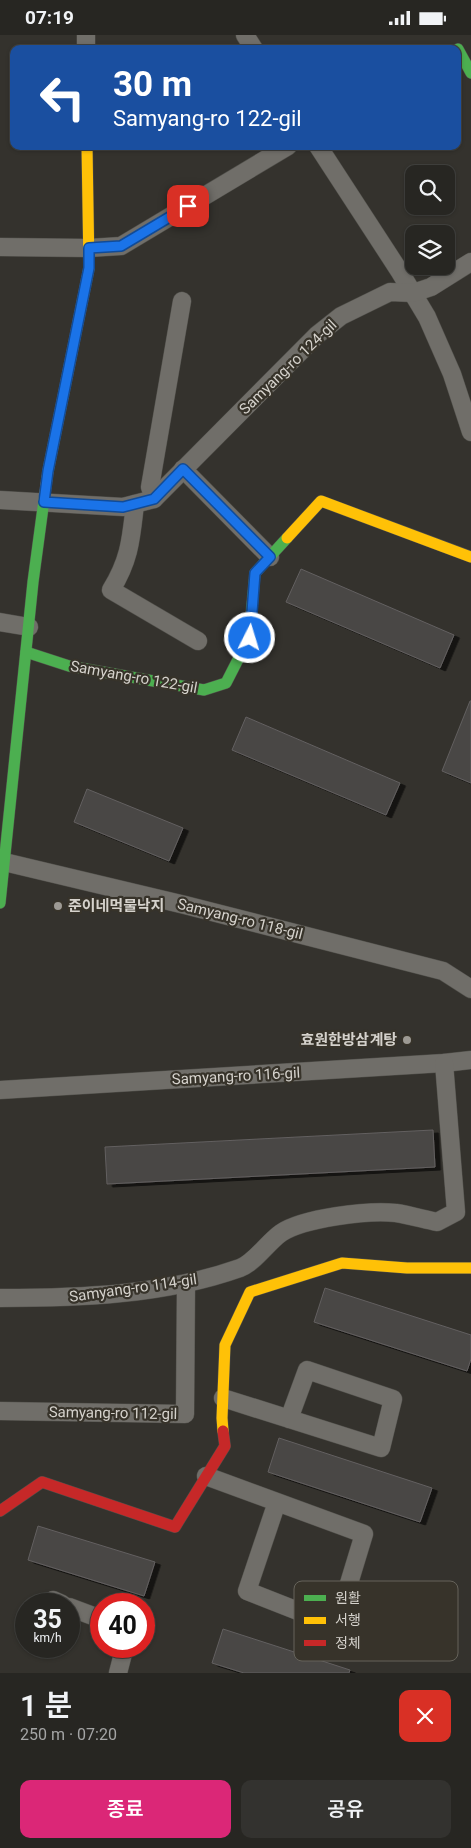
<!DOCTYPE html>
<html lang="ko">
<meta charset="utf-8">
<style>
body{margin:0;font-family:Roboto,"Noto Sans KR",sans-serif;background:#33322f;color:#f1f3f6;height:100vh;display:flex;flex-direction:column;font-size:19px;white-space:nowrap}
*{box-sizing:border-box;margin:0}
p{font-size:16px;color:#a4a5a5}
.icon{flex:none;width:28px;height:28px;fill:none;stroke:currentColor;stroke-width:2;stroke-linecap:round;stroke-linejoin:round}
.map{position:relative;height:1638px;overflow:hidden}
.details{display:flex;flex-direction:column;background:#272622;flex:1}
.details>*{flex:none}
.hud{position:absolute;left:10px;top:10px;width:451px;height:105px;border-radius:10px;box-shadow:0 1px 4px #0004,0 0 0 1px #434340;background:#1a4fa0;color:#fff;overflow:hidden}
.buttons{position:absolute;left:405px;top:130px;display:grid;gap:10px}
.buttons a{display:grid;place-items:center;width:50px;height:50px;border-radius:10px;background:#272622;box-shadow:0 1px 4px #0004,0 0 0 1px #434340;font-size:25px}
.speed{position:absolute;left:15px;top:1558px;display:flex;gap:10px;font-size:25px;font-weight:700;text-align:center}
.speed>*{display:grid;place-content:center;width:65px;height:65px;border-radius:50%;background:#272622;box-shadow:0 1px 4px #0004,0 0 0 1px #434340;line-height:1}
.speed small{font-size:12px;font-weight:400}
.speed .limit{border:8px solid #d22;background:#fff;color:#111}
.pin{position:absolute;display:grid;place-items:center;width:42px;height:42px;color:#fff;margin:-21px;border-radius:10px;box-shadow:0 2px 8px #0006}
.me{position:absolute;width:55px;margin:-28px;rotate:5deg;stroke-linejoin:round;filter:drop-shadow(0 0 4px #0008)}
.turn{display:flex;align-items:center;gap:18px;height:105px;padding:0 20px;font-size:22px}
.turn .icon{width:65px;height:65px;stroke-width:2.5}
.turn b{display:block;font-size:35px;line-height:42px}
.round{display:grid;place-items:center;flex:none;width:52px;height:52px;border-radius:10px;background:#33322f}
.summary{display:flex;align-items:center;justify-content:space-between;height:85px;padding:0 20px}
h1{font-size:30px;font-weight:600;line-height:38px}
.cta{display:flex;gap:10px;margin-top:auto;padding:10px 20px}
.cta a{flex:1;height:58px;border-radius:10px;background:#db2777;color:#fff;font-size:20px;font-weight:600;line-height:58px;text-align:center}
.cta a+a{background:#33322f;color:#f1f3f6}
.status{display:flex;justify-content:space-between;align-items:center;height:35px;padding:0 25px;background:#272622;direction:ltr}
.status svg{height:14px;fill:currentColor}
.map>svg:first-child{display:block}
.building{fill:#484645;stroke:#636060;filter:url(#shadow)}
.lines{fill:none;stroke-linecap:round;stroke-linejoin:round}
.street-casing{stroke:#504f4a;stroke-width:19}
.fast-casing{stroke:#504f4a;stroke-width:12}
.slow-casing{stroke:#504f4a;stroke-width:12}
.jam-casing{stroke:#504f4a;stroke-width:12}
.street{stroke:#706e69;stroke-width:18}
.fast{stroke:#4caf50;stroke-width:11}
.slow{stroke:#ffc107;stroke-width:11}
.jam{stroke:#c62828;stroke-width:11}
.route-casing{stroke:#114b97;stroke-width:12}
.route{stroke:#1a73e8;stroke-width:9}
.poi-dot{fill:#9d9a94;stroke:#37332a;stroke-width:2}
.labels{text-anchor:middle;dominant-baseline:central;stroke-width:4.5;stroke-linejoin:round;paint-order:stroke}
.street-label{font-size:15px;fill:#d5d2cc;stroke:#37332a}
.poi-label{font-size:15px;font-weight:bold;fill:#d5d2cc;stroke:#37332a;text-anchor:start}
.key{fill:#37332a;stroke:#66635b;stroke-width:1}
.key-label{font-size:14px;fill:#d5d2cc}
</style>
<div class="status"><b>07:19</b><svg viewBox="0 0 49 12"><path d="M0 12V9h3v3zM5 12V6h3v6zM10 12V3h3v9zM15 12V0h3v12zM26 1h20v11H26zM47 4h2v5h-2z"/></svg></div>
<div class="map">
<svg width="471" height="1638" viewBox="0 0 471 1638">
<defs>
<filter id="shadow"><feDropShadow dx="5.5" dy="3" stdDeviation="0" flood-color="#0009"/></filter>
</defs>
<rect width="100%" height="100%" fill="#34322d"/>
<!-- building -->
<g class="building">
<polygon points="301,534 454,600 440,633 286,567"/>
<polygon points="470,666 471,666 471,748 442,736"/>
<polygon points="246,682 400,748 386,780 232,715"/>
<polygon points="87,754 183,793 169,826 74,787"/>
<polygon points="433,1095 435,1132 107,1149 105,1112"/>
<polygon points="325,1253 471,1300 471,1324 467,1336 314,1287"/>
<polygon points="279,1403 432,1453 420,1487 268,1437"/>
<polygon points="38,1491 155,1527 144,1561 28,1525"/>
<polygon points="223,1594 350,1635 349,1638 244,1638 212,1628"/>
</g>
<g class="lines">
<!-- street casing -->
<g class="street-casing">
<g id="street">
<polyline points="86,0 86,14"/>
<polyline points="245,0 254,14"/>
<polyline points="318,111 400,237 427,282 452,339 471,397"/>
<polyline points="0,212 89,213 121,211 288,111"/>
<polyline points="183,434 270,522"/>
<polyline points="154,464 150,452 182,266"/>
<polyline points="0,465 123,472 154,464 317,300 341,281 390,257 413,258 431,252 471,227"/>
<path d="M135,469C131,504 130,524 111,555L198,606"/>
<polyline points="0,587 29,592"/>
<polyline points="0,826 185,870 443,936 471,954"/>
<polyline points="0,1055 444,1028 471,1025"/>
<path d="M0,1263C80,1263 164,1260 240,1233C254,1228 268,1207 281,1198C303,1183 368,1175 396,1178C409,1180 423,1184 437,1187L456,1177L444,1028"/>
<polyline points="223,1363 381,1413 393,1364 307,1335 289,1384"/>
<polyline points="0,1376 185,1379 186,1249"/>
<polyline points="206,1441 364,1499 336,1591 247,1556 277,1467"/>
<polyline points="53,1565 62,1569"/>
<polyline points="69,1572 101,1584"/>
<polyline points="118,1638 125,1611"/>
</g>
</g>
<!-- fast casing -->
<g class="fast-casing">
<g id="fast">
<polyline points="458,14 471,38"/>
<polyline points="26,617 69,631 204,655 226,648 249,603 255,538 287,503"/>
<polyline points="0,868 33,547 44,465"/>
</g>
</g>
<!-- slow casing -->
<g class="slow-casing">
<g id="slow">
<polyline points="44,465 48,436 89,233 87,111"/>
<polyline points="287,503 321,466 471,522"/>
<polyline points="223,1396 222,1383 225,1310 250,1257 342,1228 407,1233 471,1233"/>
</g>
</g>
<!-- jam casing -->
<g class="jam-casing">
<polyline id="jam" points="0,1476 42,1447 175,1492 225,1411 223,1396"/>
</g>
<!-- street -->
<use href="#street" class="street"/>
<!-- fast -->
<use href="#fast" class="fast"/>
<!-- slow -->
<use href="#slow" class="slow"/>
<!-- jam -->
<use href="#jam" class="jam"/>
</g>
<g class="lines">
<!-- route casing -->
<g class="route-casing">
<polyline id="route" points="188,171 121,211 89,213 89,233 48,436 44,467 123,472 154,464 183,434 270,522 255,538 250,603"/>
</g>
<!-- route -->
<use href="#route" class="route"/>
</g>
<!-- markers -->
<g class="poi-dot">
<circle cx="58" cy="871" r="5"/>
<circle cx="407" cy="1005" r="5"/>
</g>
<g class="labels">
<!-- street labels -->
<g class="street-label">
<text transform="translate(288 332) rotate(-44)">Samyang-ro 124-gil</text>
<text transform="translate(134 642) rotate(10)">Samyang-ro 122-gil</text>
<text transform="translate(240 884) rotate(14)">Samyang-ro 118-gil</text>
<text transform="translate(236 1041) rotate(-3)">Samyang-ro 116-gil</text>
<text transform="translate(133 1253) rotate(-8)">Samyang-ro 114-gil</text>
<text transform="translate(113 1378) rotate(1)">Samyang-ro 112-gil</text>
</g>
<!-- poi labels -->
<g class="poi-label">
<text x="68" y="871">준이네먹물낙지</text>
<text x="397" y="1005" text-anchor="end">효원한방삼계탕</text>
</g>
</g>
<!-- legend -->
<rect x="294" y="1546" width="164" height="80" rx="8" class="key"/>
<rect x="304" y="1560" width="22" height="6" fill="#4caf50"/>
<rect x="304" y="1582" width="22" height="7" fill="#ffc107"/>
<rect x="304" y="1605" width="22" height="6" fill="#c62828"/>
<g class="key-label">
<text x="335" y="1568">원활</text>
<text x="335" y="1590">서행</text>
<text x="335" y="1613">정체</text>
</g>
</svg>
<div class="buttons">
<a><svg class="icon" aria-label="search" viewBox="0 0 24 24"><circle cx="10" cy="10" r="6"/><path d="M15 15l6 6"/></svg></a>
<a><svg class="icon" aria-label="layers" viewBox="0 0 24 24"><path d="M12 4l9 5-9 5-9-5zM3 14l9 5 9-5"/></svg></a>
</div>
<div class="speed"><div>35<small>km/h</small></div><div class="limit">40</div></div>
<div class="pin" style="left:188px;top:171px;background:#d93025"><svg class="icon" aria-label="arrive" viewBox="0 0 24 24"><path d="M6 21V4h12l-3 4 3 4H6"/></svg></div>
<svg class="me" style="left:250px;top:603px" viewBox="-20 -20 40 40"><circle r="17" fill="#1a73e8" stroke="#fff" stroke-width="3"/><path d="M0-11L8 9 0 5-8 9z" fill="#fff"/></svg>
<div class="hud">
<div class="turn"><svg class="icon" aria-label="left" viewBox="0 0 24 24"><path d="M17 20v-9H6M10 6l-5 5 5 5"/></svg><div><b>30 m</b>Samyang-ro 122-gil</div></div>
</div>
</div>
<section class="details">
<div class="summary"><div><h1>1 분</h1><p>250 m · 07:20</p></div><a class="round" style="background:#d93025;color:#fff"><svg class="icon" aria-label="close" viewBox="0 0 24 24"><path d="M6 6l12 12M18 6L6 18"/></svg></a></div>
<div class="cta"><a>종료</a><a>공유</a></div>
</section>
